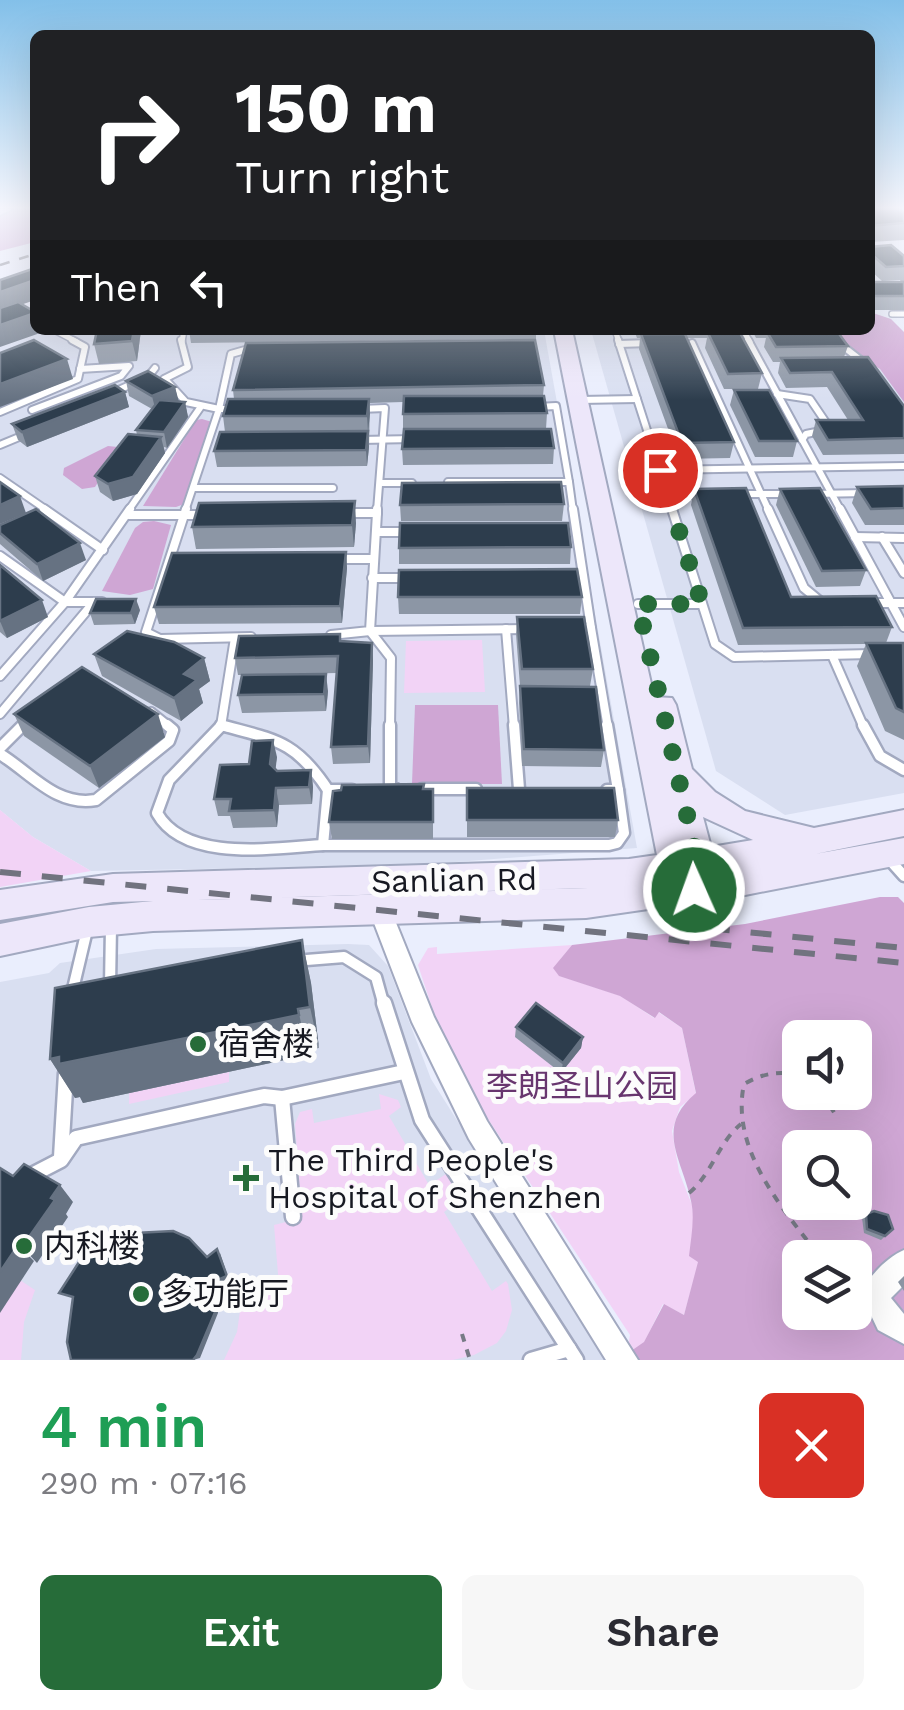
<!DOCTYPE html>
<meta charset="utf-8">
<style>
body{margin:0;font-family:"Work Sans","Noto Sans SC",sans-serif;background:#f7f7f7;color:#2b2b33;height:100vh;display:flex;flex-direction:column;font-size:38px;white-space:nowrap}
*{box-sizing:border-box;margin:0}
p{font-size:32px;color:#7c7c81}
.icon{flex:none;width:55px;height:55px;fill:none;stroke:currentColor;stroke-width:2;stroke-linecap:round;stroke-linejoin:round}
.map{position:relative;height:1360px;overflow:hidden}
.panel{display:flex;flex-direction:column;background:#fff;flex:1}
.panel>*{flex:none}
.banner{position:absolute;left:30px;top:30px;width:845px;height:305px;border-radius:15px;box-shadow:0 10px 40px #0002;background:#202124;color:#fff;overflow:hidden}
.controls{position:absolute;left:782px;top:1020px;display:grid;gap:20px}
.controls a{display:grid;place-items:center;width:90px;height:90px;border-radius:15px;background:#fff;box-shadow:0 10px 40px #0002;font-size:50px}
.pin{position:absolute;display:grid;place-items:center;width:85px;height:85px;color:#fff;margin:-42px;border:5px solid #fff;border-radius:50%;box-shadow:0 2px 10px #0007}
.me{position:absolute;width:110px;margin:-55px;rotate:358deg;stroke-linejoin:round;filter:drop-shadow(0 0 8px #0008)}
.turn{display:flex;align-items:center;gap:35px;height:210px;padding:0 40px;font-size:45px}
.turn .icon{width:130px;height:130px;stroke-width:2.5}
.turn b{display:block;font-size:70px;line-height:85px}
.then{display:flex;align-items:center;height:95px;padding:0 40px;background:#0003;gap:20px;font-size:38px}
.round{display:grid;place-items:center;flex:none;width:105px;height:105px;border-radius:15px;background:#f7f7f7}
.summary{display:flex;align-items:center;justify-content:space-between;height:170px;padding:0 40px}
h1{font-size:60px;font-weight:600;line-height:75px;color:#1e9e55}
.cta{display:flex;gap:20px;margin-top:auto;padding:20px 40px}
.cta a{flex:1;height:115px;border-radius:15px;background:#266c39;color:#fff;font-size:40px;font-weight:600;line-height:115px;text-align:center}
.cta a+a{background:#f7f7f7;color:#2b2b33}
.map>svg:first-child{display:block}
.built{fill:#d9dff1}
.green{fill:#f2d3f6}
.forest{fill:#cfa6d4;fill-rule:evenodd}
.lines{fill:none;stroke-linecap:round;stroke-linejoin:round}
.lane-far4-casing{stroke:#a2a9c0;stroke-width:8}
.lane-far3-casing{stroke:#a2a9c0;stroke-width:10}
.lane-far2-casing{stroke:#a2a9c0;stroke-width:12}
.lane-far1-casing{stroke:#a2a9c0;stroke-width:15}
.lane-casing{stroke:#a2a9c0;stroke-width:19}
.street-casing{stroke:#a2a9c0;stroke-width:4}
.secondary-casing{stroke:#a2a9c0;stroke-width:4}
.path{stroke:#777a86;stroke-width:4;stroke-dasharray:8 8;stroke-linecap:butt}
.lane-far4{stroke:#fff;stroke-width:5}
.lane-far3{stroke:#fff;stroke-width:6}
.lane-far2{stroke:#fff;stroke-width:8}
.lane-far1{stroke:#fff;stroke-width:10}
.lane{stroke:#fff;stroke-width:14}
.street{fill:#fff;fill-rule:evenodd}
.secondary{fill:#ede7fa;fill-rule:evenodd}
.rail-far1{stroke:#71737f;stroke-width:2.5;stroke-dasharray:10 10;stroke-linecap:butt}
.rail{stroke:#71737f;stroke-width:6;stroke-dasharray:21 21;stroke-linecap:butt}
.wall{fill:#8c96a5}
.shaded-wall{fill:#667282}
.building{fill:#2d3d4d;stroke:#667282;stroke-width:2.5}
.route{stroke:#266c39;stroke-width:18;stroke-dasharray:0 32.4}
.poi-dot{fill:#266c39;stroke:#fcfcfc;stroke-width:4}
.labels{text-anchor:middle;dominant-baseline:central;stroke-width:10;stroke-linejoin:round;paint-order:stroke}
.near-street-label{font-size:32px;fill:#171922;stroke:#fcfcfc}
.near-poi-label{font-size:32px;fill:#171922;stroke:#fcfcfc;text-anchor:start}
.near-park-label{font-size:32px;fill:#68366f;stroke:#fcfcfc}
</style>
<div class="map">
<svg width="904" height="1360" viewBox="0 0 904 1360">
<rect width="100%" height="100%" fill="#eaeefd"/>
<!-- built -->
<g class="built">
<polygon points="35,307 35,330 171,330 174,333 176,330 544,330 637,848 418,865 91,871 33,837 0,810 0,319"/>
<polygon points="591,330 828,330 880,369 904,397 904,793 785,815 716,771"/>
<polygon points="348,944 369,945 388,966 431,1079 608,1360 0,1360 0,982 49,973 60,963 156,949"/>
</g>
<!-- green -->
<g class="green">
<polygon points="482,640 485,692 404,693 406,641"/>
<polygon points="0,810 33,837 91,871 0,887"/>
<polygon points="572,945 559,961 560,976 621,996 654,1018 658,1012 682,1028 696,1094 680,1107 672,1131 679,1172 692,1205 699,1261 684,1315 663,1304 644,1343 631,1351 628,1346 630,1335 463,1081 443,1041 418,965 428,948 437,947 437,954"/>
<polygon points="229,1072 229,1082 129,1104 129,1093"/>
<polygon points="379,1094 398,1100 401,1107 389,1116 429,1185 446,1174 461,1199 444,1212 492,1291 506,1281 508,1284 512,1310 506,1331 497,1343 474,1355 453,1360 224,1360 237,1332 242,1297 279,1286 274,1225 302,1218 295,1124 300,1112 312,1109 314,1123 381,1109"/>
<polygon points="20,1280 35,1290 24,1322 21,1360 0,1360 0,1309"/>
</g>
<!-- forest -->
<g class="forest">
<polygon points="12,209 35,209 35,242 0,251 0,213"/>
<polygon points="870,312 891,319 904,332 904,402 880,369 817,330 870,330"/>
<polygon points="202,419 212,422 187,503 176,507 143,506 196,420"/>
<polygon points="108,446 118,447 118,451 95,487 82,489 63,475 64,468"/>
<polygon points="154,521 171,525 153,589 130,595 102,591 135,528 143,522"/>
<polygon points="415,705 498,705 502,784 412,784"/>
<path d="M880,897H898L904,903V1360H638L631,1351L644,1342L664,1304L684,1315L698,1262L689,1256C691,1238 695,1218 691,1201C682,1158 654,1128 696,1093L682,1028L659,1012L655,1018L620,996L559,976L553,968L572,945L745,924ZM800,1038H855V1092H800ZM800,1148H855V1202H800ZM800,1258H855V1312H800Z"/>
</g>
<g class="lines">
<!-- lane-far4 casing -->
<g class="lane-far4-casing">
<g id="lane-far4">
<polyline points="892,314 904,314"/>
<polyline points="54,330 77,342"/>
<polyline points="615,330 619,342"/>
<polyline points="743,330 750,342"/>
<polyline points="823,330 839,342"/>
<polyline points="182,342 184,330"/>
</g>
</g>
<!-- lane-far3 casing -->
<g class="lane-far3-casing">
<g id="lane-far3">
<polyline points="618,340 673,511"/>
<polyline points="748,340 841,511"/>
<polyline points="835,340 863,362"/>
<polyline points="692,343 769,511"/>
<polyline points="619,344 650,343"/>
<polyline points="164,379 188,367 181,340"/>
<polyline points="165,379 186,402 219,409 185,511"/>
<polyline points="114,392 148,377 155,368"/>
<polyline points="777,394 810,399 827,424 826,430 806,434 802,440"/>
<polyline points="580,400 637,399"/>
<polyline points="537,407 556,406 569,482"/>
<polyline points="235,409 219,409 231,354 252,348"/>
<polyline points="360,409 385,408 377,511"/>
<polyline points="32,410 121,376 129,366 80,369"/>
<polyline points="0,412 78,379 85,347 72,340"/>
<polyline points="360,440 414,439"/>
<polyline points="0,445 24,435"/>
<polyline points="660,470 904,466"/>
<polyline points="0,478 48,511"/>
<polyline points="448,482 569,482 573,511"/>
<polyline points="380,483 412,483"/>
<polyline points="194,488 333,488"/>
<polyline points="737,494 786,494"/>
<polyline points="812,494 866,493"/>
<polyline points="668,495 701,495"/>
<polyline points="128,511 200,408"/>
</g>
</g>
<!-- lane-far2 casing -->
<g class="lane-far2-casing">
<g id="lane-far2">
<polyline points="44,509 103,550"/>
<polyline points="186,509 146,632 160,639 251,637"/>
<polyline points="573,509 591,628 586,628"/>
<polyline points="672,509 715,644 734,657 871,654"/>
<polyline points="768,509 804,588 821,602"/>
<polyline points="840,509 904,627"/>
<polyline points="347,513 377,513 377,509"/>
<polyline points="129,515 206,515"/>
<polyline points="376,532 408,532"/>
<polyline points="855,537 904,538"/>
<polyline points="882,537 904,573"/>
<polyline points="0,556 65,602 102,602"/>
<polyline points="337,559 374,559"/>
<polyline points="372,578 410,578"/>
<polyline points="872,603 904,603"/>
<polyline points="638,604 702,604"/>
<polyline points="591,628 608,728"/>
<polyline points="506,629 514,728"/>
<polyline points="370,631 391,658 390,728"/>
<polyline points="371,631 526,629"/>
<polyline points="331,635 370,631 377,513"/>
<polyline points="832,655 864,728"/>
<polyline points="0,676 65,602 130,509"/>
<polyline points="151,712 171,728"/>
<polyline points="0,714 94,602"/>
<polyline points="21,728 29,720"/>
<polyline points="231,728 221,726 235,638"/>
</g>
</g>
<!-- lane-far1 casing -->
<g class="lane-far1-casing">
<g id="lane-far1">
<path d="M221,725C275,740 295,740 328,790H352"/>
<polyline points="390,725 390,789 396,789"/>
<polyline points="514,725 519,789"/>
<polyline points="863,725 880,756 904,770"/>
<path d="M221,726L169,780L157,813C185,863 274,848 323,845"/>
<polyline points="0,748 23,725"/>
<path d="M0,754C31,773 56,807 96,800L169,741L173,730L167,725"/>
<polyline points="422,789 476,789"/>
<polyline points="328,790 323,845 609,845 617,843 624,833 618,790"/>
<polyline points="607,790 618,790 607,725"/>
<polyline points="887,857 904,876"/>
<polyline points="294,961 344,957 376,977 384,1006"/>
<polyline points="110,986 111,926"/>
<polyline points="72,993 87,930"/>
</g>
</g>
<!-- lane casing -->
<g class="lane-casing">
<g id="lane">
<polyline points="384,1003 422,1120 576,1360"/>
<polyline points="282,1098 293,1217"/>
<polyline points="61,1157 66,1073"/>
<polyline points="30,1176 61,1160 76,1138 264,1096 282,1098 404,1072"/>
<polyline points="531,1360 569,1349"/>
</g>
</g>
<!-- street casing -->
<g class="street-casing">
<g id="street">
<polygon points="380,901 388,903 434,1017 487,1121 638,1360 606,1360 469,1139 412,1022 369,910 372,903"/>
<path d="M904,1250V1285L891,1298L904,1314V1344L878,1330L861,1294C868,1277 887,1257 904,1250Z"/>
</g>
</g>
<!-- secondary casing -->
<g class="secondary-casing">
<g id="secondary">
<polygon points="0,209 12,209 0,215"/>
<path d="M554,330H572L654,697L672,698L676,705L692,769L715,792L745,811L814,828L904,810V836L815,854L904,838V864L745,895L586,918L153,931L89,937L0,956V924L89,907L153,901L113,902L0,920V890L113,874L629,859L657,855ZM703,817L753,840L711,847ZM586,888L198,900L588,888Z"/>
</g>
</g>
<!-- path -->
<g class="path">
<path d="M800,1075C779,1071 763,1073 744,1084C730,1150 783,1209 821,1258"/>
<polyline points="821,1092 837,1117"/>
<path d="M689,1193C712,1174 718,1143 741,1124"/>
<polyline points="462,1334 470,1360"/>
</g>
<!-- lane-far4 -->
<use href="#lane-far4" class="lane-far4"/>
<!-- lane-far3 -->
<use href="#lane-far3" class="lane-far3"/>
<!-- lane-far2 -->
<use href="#lane-far2" class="lane-far2"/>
<!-- lane-far1 -->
<use href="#lane-far1" class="lane-far1"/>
<!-- lane -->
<use href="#lane" class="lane"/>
<!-- street -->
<use href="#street" class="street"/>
<!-- secondary -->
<use href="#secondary" class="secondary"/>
<!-- rail-far1 -->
<polyline class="rail-far1" points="0,265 35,254"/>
<!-- rail -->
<g class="rail">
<polyline points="0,872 904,963"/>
<polyline points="667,924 904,948"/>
</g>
</g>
<!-- wall -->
<g class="wall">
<polygon points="870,209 904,213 904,240 870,242"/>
<polygon points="870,247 904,256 904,310 870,310 870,282 901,282 900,280 882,281 870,270"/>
<polygon points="141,330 137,361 99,364 94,344"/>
<polygon points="189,330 536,330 536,339 191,343"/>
<polygon points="634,330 735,330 734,333 762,373 758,389 724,389 705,348 707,338 687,338 734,442 730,458 679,459 639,349 640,338 637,338"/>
<polygon points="752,330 811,330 811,332 848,346 844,357 904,406 904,454 823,455 812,436 816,420 848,420 827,387 786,388 778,373 780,362 773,362 764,347 766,338 756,338"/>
<polygon points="126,381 175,387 178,401 185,402 188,417 167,448 164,447 165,453 137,494 113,501 100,492 95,476 137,435 136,430 152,409 129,396"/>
<polygon points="544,385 543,396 547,413 546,429 403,429 403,402 370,403 369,447 367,466 217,467 214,451 225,432 223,416 234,399 233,390"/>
<polygon points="734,390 797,441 793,457 755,457 730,405"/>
<polygon points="125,392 129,407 27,447 18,440 12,424"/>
<polygon points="554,448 553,464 403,465 402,449"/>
<polygon points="904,486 904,525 865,525 852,503 857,487"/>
<polygon points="694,489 791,597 892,627 886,643 904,646 904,740 885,731 857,666 866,644 738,645 691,505"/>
<polygon points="780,489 866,570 860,586 816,587 776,505"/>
<polygon points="564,504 562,521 401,521 400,505"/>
<polygon points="356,523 354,547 196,549 192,527"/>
<polygon points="0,525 86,560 43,581 0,544"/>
<polygon points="571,547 570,564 399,564 399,548"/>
<polygon points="346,552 347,568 342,623 159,624 154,607"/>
<polygon points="0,565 48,617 7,638 0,632"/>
<polygon points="398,597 582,597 580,614 399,614"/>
<polygon points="140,610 135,624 94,625 90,613"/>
<polygon points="517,617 593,669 590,686 604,750 601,767 522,766 519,703 520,686 516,634"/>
<polygon points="340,634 341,641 372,643 373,660 370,763 333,764 331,747 337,673 246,675 328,691 326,711 242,713 238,695 242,675 238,675 235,658"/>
<polygon points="94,654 204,658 210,681 199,689 203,703 181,721 102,676"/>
<polygon points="14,714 165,737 99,788 24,736"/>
<polygon points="277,757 275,769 277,771 311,770 313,787 312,804 279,805 277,827 233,828 230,816 218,816 214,799 249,764"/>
<polygon points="467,788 618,820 615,837 467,837"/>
<polygon points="423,789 433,789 433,839 332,839 329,822"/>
<polygon points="302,940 311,983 319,1048 307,1050 308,1055 83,1103 80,1097 75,1098 50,1059"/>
<polygon points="516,1027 583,1037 581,1048 561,1073 515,1037"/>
<polygon points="866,1214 893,1229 881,1240 864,1233 862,1218"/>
<polygon points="904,1276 904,1291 898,1282"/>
</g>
<!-- shaded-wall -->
<g class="shaded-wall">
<polygon points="35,280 35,300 0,312 0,292"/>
<polygon points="35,313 35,330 42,330 43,332 0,347 0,325"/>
<polygon points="134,330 141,330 137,361 132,341"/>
<polygon points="67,359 73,379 0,407 0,384"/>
<polygon points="175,387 179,402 156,412 152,396"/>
<polygon points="125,392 129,407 27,447 22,432"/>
<polygon points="369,399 370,414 368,432 367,416"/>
<polygon points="185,402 188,417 167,448 164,432"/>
<polygon points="368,431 369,447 367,466 366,450"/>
<polygon points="161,437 165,453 137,494 113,501 108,484"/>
<polygon points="20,496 26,513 0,524 0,505"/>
<polygon points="355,501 356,523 354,547 352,525"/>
<polygon points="80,543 86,560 43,581 37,564"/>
<polygon points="346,552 347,568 342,623 340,606"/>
<polygon points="136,599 140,610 135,624 131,613"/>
<polygon points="42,600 48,617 7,638 0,621"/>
<polygon points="372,643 373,660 370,763 368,746"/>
<polygon points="204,658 210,681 199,689 203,703 181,721 174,698 184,674"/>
<polygon points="326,674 328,691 326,711 324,694"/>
<polygon points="158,714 165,737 99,788 90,766"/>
<polygon points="273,740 277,757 274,782 270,764"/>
<polygon points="311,770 313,787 312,804 309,787"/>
<polygon points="276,788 279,805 277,827 274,810"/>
<polygon points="302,940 311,983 319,1048 310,1007"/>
<polygon points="298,1009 308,1055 83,1103 80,1097 75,1098 50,1059"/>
<polygon points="583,1037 581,1048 561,1073 563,1063"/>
<polygon points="60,1185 73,1202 66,1214 68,1217 37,1263 22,1247"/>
<polygon points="18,1245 34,1261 0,1313 0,1272"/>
<polygon points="220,1253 229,1280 218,1285 218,1313 200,1358 193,1360 215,1281"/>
</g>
<!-- building -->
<g class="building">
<polygon points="870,209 899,209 904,213 904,223 870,226"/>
<polygon points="891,245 904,256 904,266 886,267 870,253 870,247"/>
<polygon points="35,268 35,280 0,292 0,280"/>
<rect x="870" y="282" width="34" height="14"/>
<polygon points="18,302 35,312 35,313 0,325 0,308"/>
<polygon points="97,330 134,330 132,341 94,344"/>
<polygon points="837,331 848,346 776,347 767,332"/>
<polygon points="708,333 740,333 762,373 728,374"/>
<polygon points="641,334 685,334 734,442 682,443"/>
<polygon points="34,340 67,359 0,384 0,353"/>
<polygon points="535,340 544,385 233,390 246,343"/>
<polygon points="868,357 904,406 904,438 828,440 816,420 863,420 832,372 790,373 781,358"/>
<polygon points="148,371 175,387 152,396 126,381"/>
<polygon points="115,385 125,392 22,432 12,424"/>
<polygon points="734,390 769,390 797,441 759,441"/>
<polygon points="404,396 544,396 547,413 403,414"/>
<polygon points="228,399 369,399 367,416 223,416"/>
<polygon points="159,400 185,402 164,432 136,430"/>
<polygon points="404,429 551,429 554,448 402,449"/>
<polygon points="368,431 366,450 214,451 220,432"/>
<polygon points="128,434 161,437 133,477 108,484 95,476"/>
<polygon points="0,482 20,496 0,505"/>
<polygon points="561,482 564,504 400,505 402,483"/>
<polygon points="904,486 904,508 871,509 857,487"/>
<polygon points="746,488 791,597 876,596 892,627 743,628 694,489"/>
<polygon points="820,488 866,570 822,571 780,489"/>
<polygon points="355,501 352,525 192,527 199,503"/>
<polygon points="36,509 80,543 37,564 0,533 0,525"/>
<polygon points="400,523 568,523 571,547 399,548"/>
<polygon points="346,552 340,606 154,607 172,553"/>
<polygon points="0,565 42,600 0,621"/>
<polygon points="577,569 582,597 398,597 399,570"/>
<polygon points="96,599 136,599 131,613 90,613"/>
<polygon points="517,617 584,617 593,669 522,669"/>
<polygon points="127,631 174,642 204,658 184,674 197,680 174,698 94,654"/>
<polygon points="340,634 340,641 372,643 368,746 331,747 338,656 235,658 239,636"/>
<polygon points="866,643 903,643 904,712 896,708"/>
<polygon points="82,667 158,714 90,766 14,714"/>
<polygon points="326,674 324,694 238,695 242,675"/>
<polygon points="520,686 596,687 604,750 524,749"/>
<polygon points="273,740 270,764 277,771 311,770 309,787 276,788 274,810 229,811 231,799 214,799 220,765 249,764 252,741"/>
<polygon points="424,784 423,789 433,789 433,822 329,822 333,791 341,790 342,785"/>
<polygon points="467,788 614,788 618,820 467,820"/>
<polygon points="302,940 310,1007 298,1009 299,1015 59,1064 59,1057 50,1059 55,988"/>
<polygon points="536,1003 583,1037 563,1063 516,1027"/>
<polygon points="24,1164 60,1185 51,1198 55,1200 22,1247 18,1245 0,1272 0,1168 13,1176"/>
<polygon points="874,1211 888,1215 893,1229 885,1236 867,1229 866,1214"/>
<polygon points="173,1231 189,1238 207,1257 217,1249 227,1276 215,1281 216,1310 197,1355 193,1360 71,1360 67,1342 73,1297 59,1293 90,1245 100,1256 135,1233"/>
</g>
<!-- sky -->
<linearGradient id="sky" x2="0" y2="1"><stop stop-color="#83c0e9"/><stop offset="0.52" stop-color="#f6f7fe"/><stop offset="1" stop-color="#f6f7fe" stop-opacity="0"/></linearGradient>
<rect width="904" height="400" fill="url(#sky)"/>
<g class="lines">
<!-- route -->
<polyline class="route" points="660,470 702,604 638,604 698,862 694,890"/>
</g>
<!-- markers -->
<g class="poi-dot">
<circle cx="198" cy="1044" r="10"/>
<path d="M241 1163h10v10h10v10h-10v10h-10v-10h-10v-10h10z"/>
<circle cx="24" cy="1246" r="10"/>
<circle cx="141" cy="1294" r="10"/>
</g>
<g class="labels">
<!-- near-street labels -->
<g class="near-street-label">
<text transform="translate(454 880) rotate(-1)">Sanlian Rd</text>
</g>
<!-- near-poi labels -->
<g class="near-poi-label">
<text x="218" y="1044">宿舍楼</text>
<text x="268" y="1160">The Third People's<tspan x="268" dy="37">Hospital of Shenzhen</tspan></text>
<text x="44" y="1246">内科楼</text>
<text x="161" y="1294">多功能厅</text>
</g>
<!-- near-park labels -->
<g class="near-park-label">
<text x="582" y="1086">李朗圣山公园</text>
</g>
</g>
</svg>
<div class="controls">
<a><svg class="icon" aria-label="sound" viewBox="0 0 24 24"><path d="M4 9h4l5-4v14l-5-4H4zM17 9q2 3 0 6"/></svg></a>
<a><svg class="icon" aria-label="search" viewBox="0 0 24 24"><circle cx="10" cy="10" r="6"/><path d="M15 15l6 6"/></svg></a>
<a><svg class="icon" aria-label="layers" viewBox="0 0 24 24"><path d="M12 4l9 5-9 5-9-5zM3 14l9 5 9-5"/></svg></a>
</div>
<div class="pin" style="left:660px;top:470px;background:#d93025"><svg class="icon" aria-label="arrive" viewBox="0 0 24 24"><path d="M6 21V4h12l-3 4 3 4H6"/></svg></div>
<svg class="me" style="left:694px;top:890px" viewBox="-20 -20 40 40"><circle r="17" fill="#266c39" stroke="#fff" stroke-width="3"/><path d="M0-11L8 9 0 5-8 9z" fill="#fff"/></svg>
<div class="banner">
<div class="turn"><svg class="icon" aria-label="right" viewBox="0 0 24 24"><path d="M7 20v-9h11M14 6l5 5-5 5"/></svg><div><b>150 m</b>Turn right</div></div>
<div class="then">Then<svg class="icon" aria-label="left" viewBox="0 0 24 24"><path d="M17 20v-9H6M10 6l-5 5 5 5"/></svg></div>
</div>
</div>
<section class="panel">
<div class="summary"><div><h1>4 min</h1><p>290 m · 07:16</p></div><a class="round" style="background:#d93025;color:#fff"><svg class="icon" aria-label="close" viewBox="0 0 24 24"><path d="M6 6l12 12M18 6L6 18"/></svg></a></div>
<div class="cta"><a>Exit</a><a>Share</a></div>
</section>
